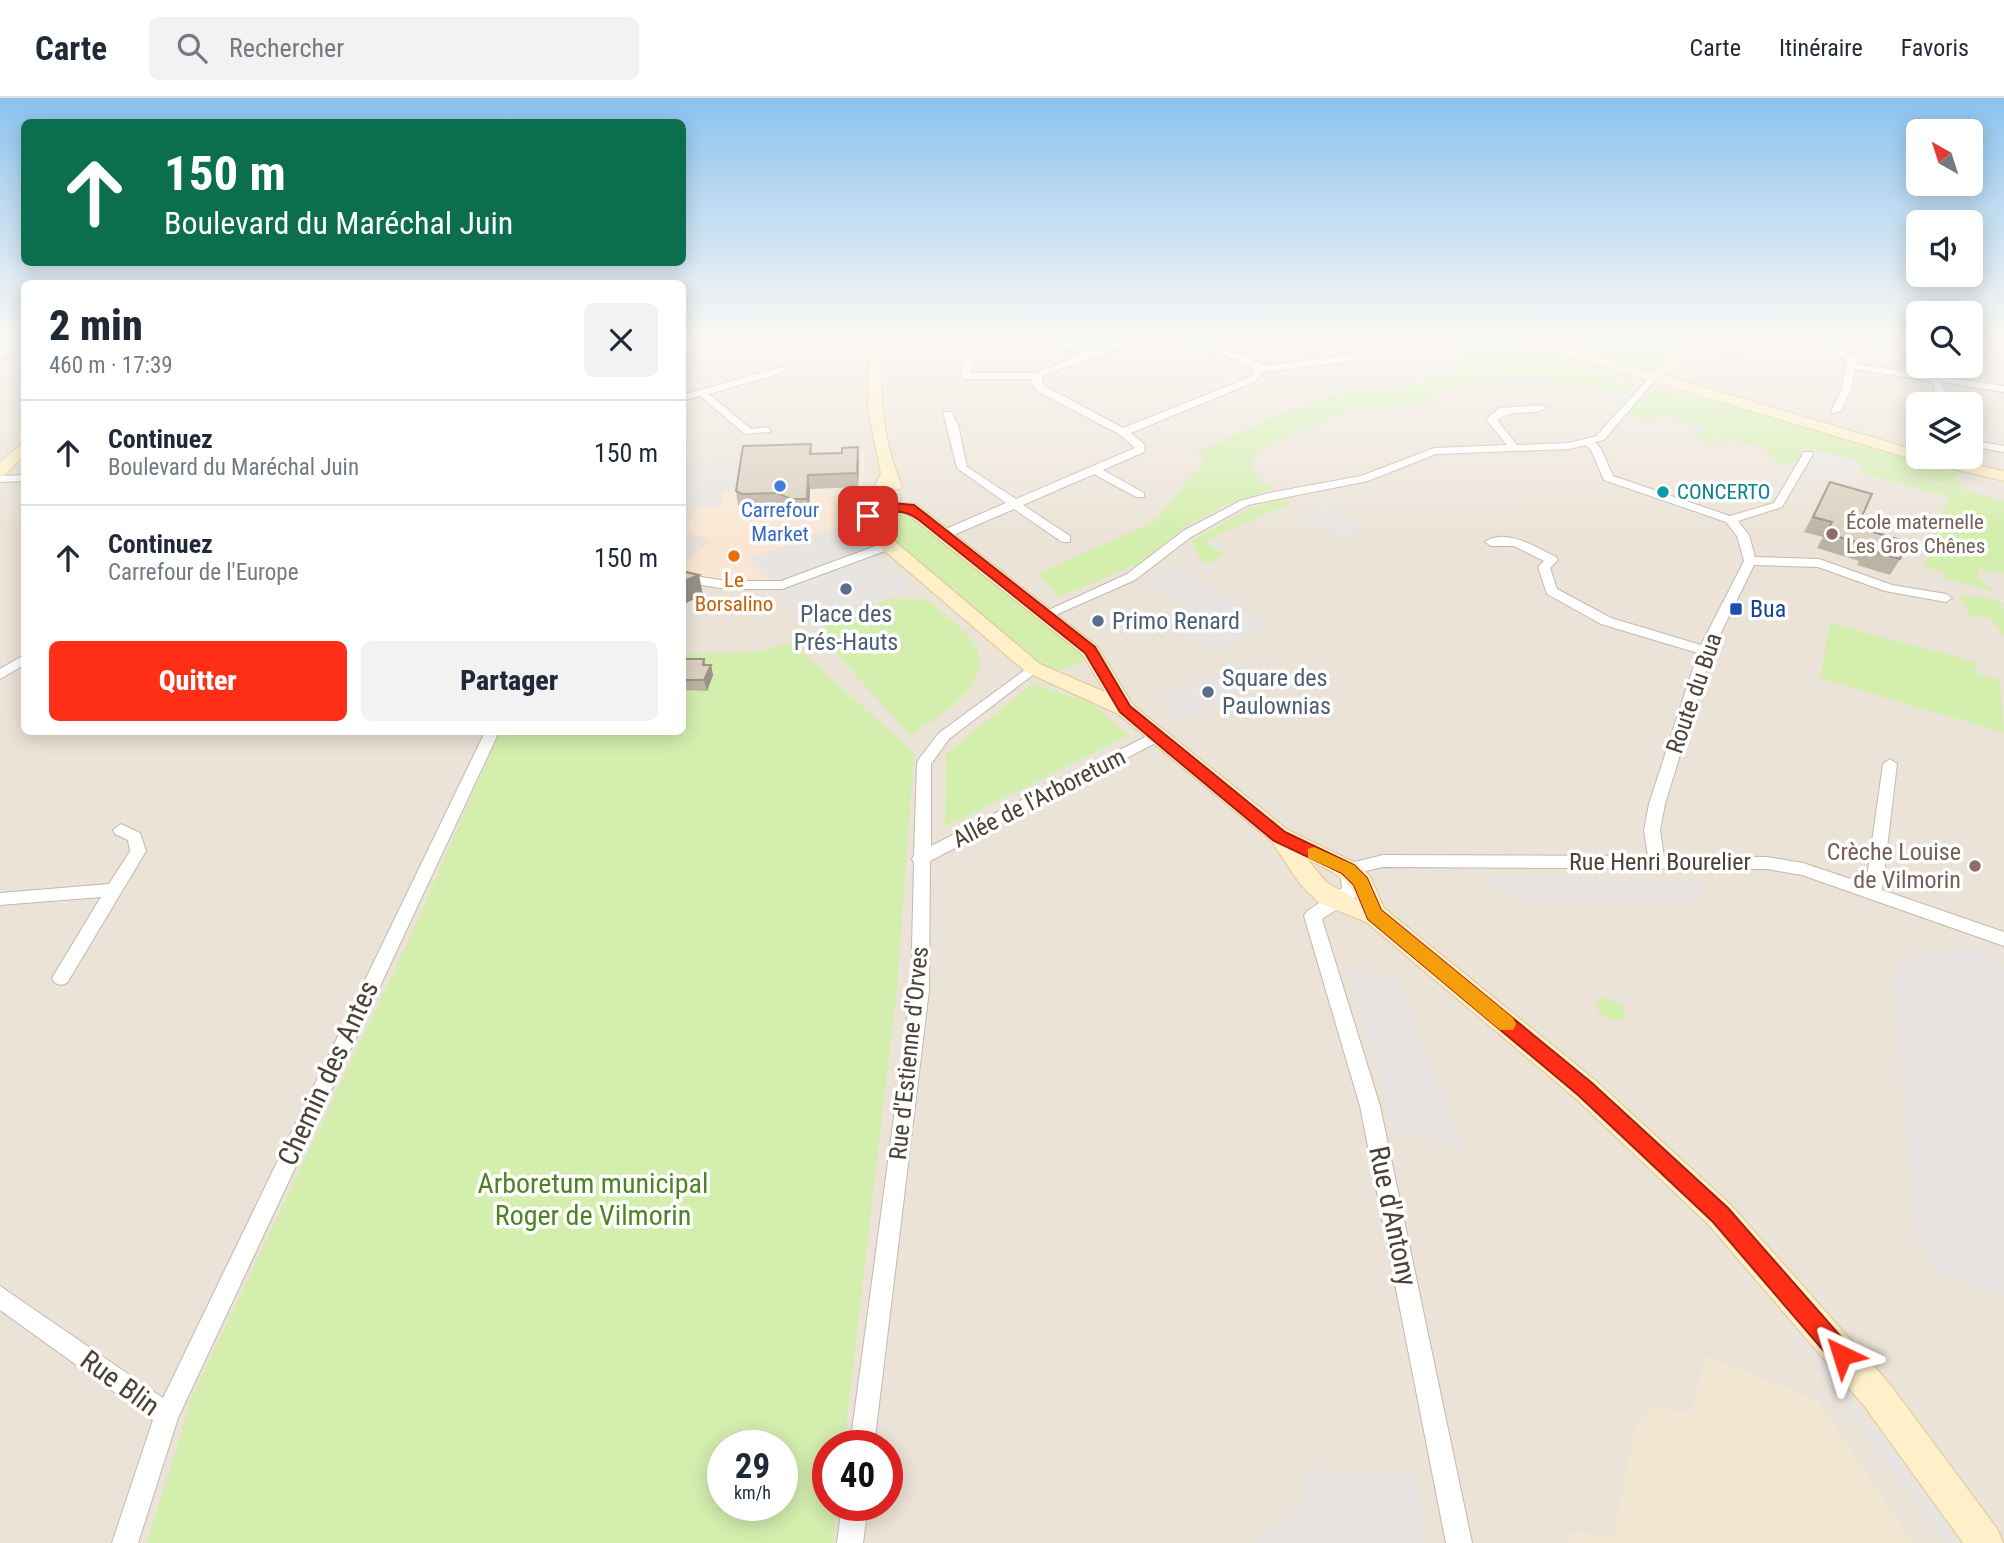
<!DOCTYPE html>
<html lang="fr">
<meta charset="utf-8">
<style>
body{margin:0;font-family:"Roboto Condensed",sans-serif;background:#f2f2f3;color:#1f2937;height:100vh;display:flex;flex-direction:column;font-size:26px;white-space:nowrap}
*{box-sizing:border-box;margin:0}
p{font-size:23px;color:#747a83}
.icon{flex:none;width:38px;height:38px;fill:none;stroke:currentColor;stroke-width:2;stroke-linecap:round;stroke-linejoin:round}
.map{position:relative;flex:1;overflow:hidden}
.details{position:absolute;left:21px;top:182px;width:665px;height:455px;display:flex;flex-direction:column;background:#fff;border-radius:10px;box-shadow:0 4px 18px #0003}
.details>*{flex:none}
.banner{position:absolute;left:21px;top:21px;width:665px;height:147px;border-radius:10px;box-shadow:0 4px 18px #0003;background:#0b6e4f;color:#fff;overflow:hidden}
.needle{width:46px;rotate:321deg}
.controls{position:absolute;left:1906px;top:21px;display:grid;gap:14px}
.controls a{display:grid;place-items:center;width:77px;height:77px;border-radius:10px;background:#fff;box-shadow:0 4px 18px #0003;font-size:35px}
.speed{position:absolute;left:707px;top:1332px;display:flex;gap:14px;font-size:35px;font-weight:700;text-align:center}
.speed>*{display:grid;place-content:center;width:91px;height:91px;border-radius:50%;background:#fff;box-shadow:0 4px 18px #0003;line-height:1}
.speed small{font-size:18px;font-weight:400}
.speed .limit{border:10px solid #d22;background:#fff;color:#111}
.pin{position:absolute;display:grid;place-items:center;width:60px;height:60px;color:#fff;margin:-30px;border-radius:14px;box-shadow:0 4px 10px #0006}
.me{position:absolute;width:77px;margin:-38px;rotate:319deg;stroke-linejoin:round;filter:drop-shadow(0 0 5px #0008)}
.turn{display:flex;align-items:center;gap:24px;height:147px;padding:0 28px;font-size:32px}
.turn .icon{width:91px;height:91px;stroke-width:2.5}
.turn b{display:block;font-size:49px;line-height:60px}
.round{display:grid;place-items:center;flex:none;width:74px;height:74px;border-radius:10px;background:#f2f2f3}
.overview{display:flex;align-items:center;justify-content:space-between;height:119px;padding:0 28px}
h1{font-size:42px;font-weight:800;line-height:52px}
.cta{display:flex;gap:14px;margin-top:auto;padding:14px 28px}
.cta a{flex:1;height:80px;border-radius:10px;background:#ff2f17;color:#fff;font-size:28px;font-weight:800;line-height:80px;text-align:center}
.cta a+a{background:#f2f2f3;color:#1f2937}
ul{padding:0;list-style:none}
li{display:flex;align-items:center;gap:21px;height:105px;padding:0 28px;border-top:2px solid #e0e1e3}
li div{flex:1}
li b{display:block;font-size:26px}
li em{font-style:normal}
header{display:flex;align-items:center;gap:42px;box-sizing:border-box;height:98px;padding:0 35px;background:#fff;border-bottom:2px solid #e0e1e3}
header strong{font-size:33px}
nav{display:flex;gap:38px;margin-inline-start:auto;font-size:24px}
.search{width:490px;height:63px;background:#f2f2f3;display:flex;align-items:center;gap:18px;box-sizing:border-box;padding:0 24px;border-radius:10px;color:#747a83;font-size:26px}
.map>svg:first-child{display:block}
.residential{fill:#ebe3d7;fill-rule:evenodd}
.commercial{fill:#f9e7d3}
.education{fill:#f0e6d2}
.green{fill:#d4eeae;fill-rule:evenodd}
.parking{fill:#e7e4e1}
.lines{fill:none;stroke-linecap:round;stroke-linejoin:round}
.street-casing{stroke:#c3b9aa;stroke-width:2}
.secondary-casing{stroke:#dec796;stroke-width:2}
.street{fill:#fff;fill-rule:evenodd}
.secondary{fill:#fff0ca;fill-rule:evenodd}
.wall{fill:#bdb3a5}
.shaded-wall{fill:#9a9286}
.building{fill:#dcd0c0;stroke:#9a9286;stroke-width:2}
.route{fill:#ff2f17;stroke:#a61f0f;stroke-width:2}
.slow{fill:#f59e0b}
.shop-dot{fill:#3f7fe0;stroke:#fff;stroke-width:2.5}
.culture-dot{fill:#0f9aa8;stroke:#fff;stroke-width:2.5}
.education-dot{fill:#8d6e63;stroke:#fff;stroke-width:2.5}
.food-dot{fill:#e8710a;stroke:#fff;stroke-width:2.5}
.service-dot{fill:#5c6f8a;stroke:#fff;stroke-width:2.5}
.transit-dot{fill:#1a4fb4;stroke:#fff;stroke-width:2.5}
.labels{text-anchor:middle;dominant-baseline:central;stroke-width:7;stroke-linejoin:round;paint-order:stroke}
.far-culture-label{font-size:21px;fill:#0d838f;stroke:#fff;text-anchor:start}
.far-shop-label{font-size:21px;fill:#366cbe;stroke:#fff}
.far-education-label{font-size:21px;fill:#785e54;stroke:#fff;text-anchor:start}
.far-food-label{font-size:21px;fill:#c56008;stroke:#fff}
.transit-label{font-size:24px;fill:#164399;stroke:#fff;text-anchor:start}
.service-label{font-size:24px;fill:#4e5e75;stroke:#fff;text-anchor:start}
.street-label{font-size:24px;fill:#4b4236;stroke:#fff}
.education-label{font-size:24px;fill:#785e54;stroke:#fff;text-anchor:end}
.near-street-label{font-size:28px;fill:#4b4236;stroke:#fff}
.near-park-label{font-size:28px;fill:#4c8422;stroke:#fff}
</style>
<header>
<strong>Carte</strong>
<div class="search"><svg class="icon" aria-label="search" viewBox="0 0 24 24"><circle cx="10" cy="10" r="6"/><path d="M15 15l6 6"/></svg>Rechercher</div>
<nav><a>Carte</a><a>Itinéraire</a><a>Favoris</a></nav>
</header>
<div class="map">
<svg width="2004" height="1445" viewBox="0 0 2004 1445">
<rect width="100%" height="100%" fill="#f6f1e9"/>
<!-- residential -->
<path class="residential" d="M0,237H24V634H682L683,237H1918V268H1970L1971,237H2004V1445H0ZM1918,306H1970V359H1918ZM723,1348H782V1407H723ZM828,1348H887V1407H828Z"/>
<!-- commercial -->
<polygon class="commercial" points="865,354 861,429 878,445 784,482 713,481 683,475 682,468 711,443 683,431 699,410 683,407 683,365 714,363 716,360 844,355 857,358"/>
<!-- education -->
<polygon class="education" points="1706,1258 1818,1303 1913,1445 1568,1445 1571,1434 1613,1439 1635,1329 1653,1307 1691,1316"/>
<!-- green -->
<g class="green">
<polygon points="1523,237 1820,237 1696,248 1676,254 1649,269"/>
<path d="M1446,239L1543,256L1632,288L1622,297C1560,278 1495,266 1435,296L1442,302C1426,310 1382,306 1360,311C1331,318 1286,339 1258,353L1250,367L1259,382L1275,390L1220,409L1185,428L1138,466L1058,499L1052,489L1036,476L1145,428L1158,419L1203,365L1202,358L1196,355L1277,317L1354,291L1389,292L1455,274L1465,254Z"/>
<path d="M1651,292L1701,299L1971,375L1959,376L1955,382L1972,393L1818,353L1804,351L1797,363L1793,361V367L1778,366L1767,356L1769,351C1756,345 1738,347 1727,339L1728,344L1722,345L1718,342L1720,338H1714L1712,341L1721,347L1714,348L1696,340L1701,333L1709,332L1670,319L1642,322L1629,318L1628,314L1637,303L1645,301L1646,294Z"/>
<polygon points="1863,366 2004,403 2004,476 1978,471 1980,481 1994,493 1944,480 1945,475 1924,468 1949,399 1861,374"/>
<polygon points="1284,400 1290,404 1287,407 1204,443 1225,457 1207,466 1199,459 1191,444 1246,412"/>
<path d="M891,414L912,415L1083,556L1082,563C1067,573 1056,574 1040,566L874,426L877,419Z"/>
<polygon points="1959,496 1997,502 2004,507 2000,508 2004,512 2004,539 1991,520 1969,518"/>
<path d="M890,501H927C940,514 959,526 971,541C1003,584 939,617 911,638L815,532Z"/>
<polygon points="1830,525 1976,564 1976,575 2000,582 2004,635 1820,580"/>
<path d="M791,544L914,655L897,889L844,1347L828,1348V1407H837L833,1445H147L192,1299L410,839L500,634H682L683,556L758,554ZM723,1348H782V1407H723Z"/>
<polygon points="1032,586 1090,604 1130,637 945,729 946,656"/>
<polygon points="1604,899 1623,908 1626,918 1623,922 1611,923 1599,915 1596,905"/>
</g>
<!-- parking -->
<g class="parking">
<polygon points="1864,243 1901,252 1905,267 1869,261"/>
<polygon points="1818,353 1860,363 1849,387 1806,374"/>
<polygon points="742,359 738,392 723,393 720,410 683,407 682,365"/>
<polygon points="1325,406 1368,430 1343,441 1301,417"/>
<polygon points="845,425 872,448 784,482 766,480 747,461"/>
<polygon points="877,456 913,488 812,527 778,493"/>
<polygon points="1174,467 1268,527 1215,555 1164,519 1185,509 1144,481"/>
<polygon points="1234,565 1259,583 1181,623 1157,604"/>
<polygon points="1499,778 1700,783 1703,802 1517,802 1489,785"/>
<polygon points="1961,849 1977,851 1996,862 2004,873 2004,1199 1945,1178 1917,1146 1893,875 1902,862 1923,852 1953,855"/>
<polygon points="1347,870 1398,883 1467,1058 1427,1036 1395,1035"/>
<polygon points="1794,1220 1948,1426 1960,1445 1945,1445 1792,1235"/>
<polygon points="1306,1372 1415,1373 1426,1445 1254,1445 1255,1441 1306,1408"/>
</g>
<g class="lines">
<!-- street casing -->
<g class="street-casing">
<g id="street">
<path d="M1051,237H1061L1065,242L1091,254L1140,237H1162L1248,259L1263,268L1352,257L1357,260L1352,263L1264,274L1254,284L1131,335L1145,347L1144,354L1103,372L1144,395V399H1136L1094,376L1023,407L1070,438V444H1062L1014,411L949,439H941V433L1006,405L957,370L943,314H951L958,327L967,369L1016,401L1135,350L1119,336L1039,294L1033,288L1032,281H965L960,278L964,261L969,258L974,261L971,275H1035L1082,257L1059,246ZM1147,241C1182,245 1225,252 1255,272L1248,280L1123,330L1043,287L1042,279L1046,276Z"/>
<polygon points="1818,240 1855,259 1856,266 2004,288 2004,294 1942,284 1949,306 1939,306 1932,283 1855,271 1852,290 1841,313 1832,315 1831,313 1842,290 1847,262 1815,245 1815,241"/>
<polygon points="24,249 24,255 0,258 0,252"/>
<polygon points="782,269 785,270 785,274 709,296 751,331 766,329 771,332 770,334 745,336 700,298 682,303 682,297"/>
<path d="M1653,276L1658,279L1656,281L1604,342L1595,344L1601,351L1613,378L1730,418L1774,405L1804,354H1812L1813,356L1782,409L1738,423L1749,437L1755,459L1819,461L1892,487L1946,496L1952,500L1946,504L1885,493L1818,469L1754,467L1712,553L1665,706L1660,732L1664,758L1767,759L1803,765L1866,786L1883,666L1890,661L1897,666L1882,792L2004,834V848L1802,777L1767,771L1383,769L1357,775L1359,793L1357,798L1322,821L1380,1008L1472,1445H1446L1360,1008L1304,818L1307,813L1342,790L1340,771L1342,767L1383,757L1648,758L1644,732L1649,706L1698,555L1601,526L1547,496L1538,469L1544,463L1514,448H1491L1485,444C1506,429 1537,450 1556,459L1558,462L1550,470L1557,491L1611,520L1701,547L1744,463L1737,438L1726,424L1604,382L1591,352L1586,347L1569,351L1436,356L1368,383L1248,407L1191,439L1135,482L1051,519L1046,520L1040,516L1127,476L1183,433L1240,403L1269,395L1361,378L1434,350L1507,347L1486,321L1500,310L1541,307L1546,310C1532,319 1515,309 1497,322L1517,347L1569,345L1596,338Z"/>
<polygon points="1970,342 2004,348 2004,354 1970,348"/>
<polygon points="24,377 24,383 0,384 0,378"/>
<polygon points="889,443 893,444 893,450 782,491 727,491 682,484 682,476 727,483 781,483"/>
<polygon points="24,557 24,567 0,581 0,571"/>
<polygon points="1033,566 1038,567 1040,570 1038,573 949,641 931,666 931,748 1153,635 1158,633 1165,638 1163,641 930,763 929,892 874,1348 850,1348 911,892 914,765 912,761 914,757 917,665 919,661 939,635"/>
<polygon points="485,634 499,634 178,1320 138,1445 112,1445 153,1322 0,1212 0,1188 163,1300"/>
<polygon points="121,726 140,735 146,753 67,885 61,887 55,885 52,880 55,875 101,799 0,807 0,795 109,786 130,753 128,742 115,736 113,732"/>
<polygon points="842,1407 868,1407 863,1445 837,1445"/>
</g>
</g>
<!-- secondary casing -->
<g class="secondary-casing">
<g id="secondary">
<path d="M869,237H883C879,289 881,340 902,388L900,391L889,392L881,407L892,404L916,406L1097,548L1133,607L1288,732L1356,765L1370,778L1384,810L1595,982L1731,1107L1889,1285L1998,1432L2003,1445H1963L1865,1309L1709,1127L1575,1000L1366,824L1319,805L1300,786L1272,744L1118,616L1026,574L865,436L860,418L881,375L868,314ZM894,414L906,415L1082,556L1105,594L1040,566L879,430L877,420ZM1308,762C1329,772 1348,779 1357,802L1326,784Z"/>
<polygon points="1497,237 1519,237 1651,274 1676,256 1697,249 1847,237 1818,247 1699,257 1664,277 1918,353 1918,359 1941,359 2004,373 2004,383 1912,361"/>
<polygon points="24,344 24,357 6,376 0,378 0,364"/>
</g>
</g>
<!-- street -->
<use href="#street" class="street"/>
<!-- secondary -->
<use href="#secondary" class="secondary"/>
</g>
<!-- wall -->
<g class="wall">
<polygon points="811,346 812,356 842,355 858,349 859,363 858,389 810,391 809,415 793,416 779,409 745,410 738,407 736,393"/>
<polygon points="1830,384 1857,429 1900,461 1890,477 1857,467 1859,463 1817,450 1823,439 1804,434"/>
<polygon points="682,561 704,561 706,567 713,577 707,593 682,592"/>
</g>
<!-- shaded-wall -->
<g class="shaded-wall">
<polygon points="858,349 859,363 858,389 857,375"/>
<polygon points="808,377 810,391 809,415 807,401"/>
<polygon points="699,477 703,497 682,507 682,484"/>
<polygon points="711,567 713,577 707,593 704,582"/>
</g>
<!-- building -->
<g class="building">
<polygon points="811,346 810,356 842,355 842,350 858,349 857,375 808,377 807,401 791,401 777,395 742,396 736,393 743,348"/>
<polygon points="1830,384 1872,396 1857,429 1907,444 1900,461 1867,451 1869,448 1826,435 1832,424 1813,419"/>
<polygon points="682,473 699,477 682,484"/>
<polygon points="682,561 704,561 703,567 711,567 704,582 682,582"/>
</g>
<!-- sky -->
<linearGradient id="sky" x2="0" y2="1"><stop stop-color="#8bc2ee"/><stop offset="0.54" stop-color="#fbf9f5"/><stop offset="1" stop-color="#fbf9f5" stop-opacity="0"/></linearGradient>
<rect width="2004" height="439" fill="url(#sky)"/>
<!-- route -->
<path class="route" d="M892,405L914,407L927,417L1095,549L1130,608L1178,647L1285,734L1354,767L1367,780L1381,812L1592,985L1728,1110L1850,1249L1854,1257L1850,1265L1842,1268L1834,1265L1713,1124L1578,997L1368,821L1354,787L1342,775L1274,743L1167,654L1120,614L1085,555L919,422C900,408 889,415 868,421L862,418Z"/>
<!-- slow -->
<polygon class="slow" points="1314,749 1354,767 1367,780 1381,812 1513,920 1516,926 1513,932 1500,932 1368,821 1354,787 1342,775 1308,760 1308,751"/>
<!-- markers -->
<circle class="shop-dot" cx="780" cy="388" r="7"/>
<circle class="culture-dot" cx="1663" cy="394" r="7"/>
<g class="education-dot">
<circle cx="1832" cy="436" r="7"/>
<circle cx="1975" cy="768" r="7"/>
</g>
<circle class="food-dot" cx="734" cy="458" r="7"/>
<g class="service-dot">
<circle cx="846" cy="491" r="7"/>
<circle cx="1098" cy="523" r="7"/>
<circle cx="1208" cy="594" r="7"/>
</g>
<rect class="transit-dot" x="1729" y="504" width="14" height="14" rx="3.5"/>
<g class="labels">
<!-- far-culture labels -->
<g class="far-culture-label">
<text x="1677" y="394">CONCERTO</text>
</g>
<!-- far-shop labels -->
<g class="far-shop-label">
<text x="780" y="412">Carrefour<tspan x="780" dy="24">Market</tspan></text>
</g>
<!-- far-education labels -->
<g class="far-education-label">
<text x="1846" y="424">École maternelle<tspan x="1846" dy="24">Les Gros Chênes</tspan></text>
</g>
<!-- far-food labels -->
<g class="far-food-label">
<text x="734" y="482">Le<tspan x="734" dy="24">Borsalino</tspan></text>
</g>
<!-- transit labels -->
<g class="transit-label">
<text x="1750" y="511">Bua</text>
</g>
<!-- service labels -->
<g class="service-label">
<text x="846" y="516" text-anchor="middle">Place des<tspan x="846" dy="28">Prés-Hauts</tspan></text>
<text x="1112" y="523">Primo Renard</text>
<text x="1222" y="580">Square des<tspan x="1222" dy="28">Paulownias</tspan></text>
</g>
<!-- street labels -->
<g class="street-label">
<text transform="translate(1694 595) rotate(-71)">Route du Bua</text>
<text transform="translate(1039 700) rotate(-27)">Allée de l'Arboretum</text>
<text x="1660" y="764">Rue Henri Bourelier</text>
<text transform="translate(909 955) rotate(-84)">Rue d'Estienne d'Orves</text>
</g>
<!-- education labels -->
<g class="education-label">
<text x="1961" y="754">Crèche Louise<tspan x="1961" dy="28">de Vilmorin</tspan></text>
</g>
<!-- near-street labels -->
<g class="near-street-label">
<text transform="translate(328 975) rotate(-65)">Chemin des Antes</text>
<text transform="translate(1393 1118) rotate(78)">Rue d'Antony</text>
<text transform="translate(120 1285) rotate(36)">Rue Blin</text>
</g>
<!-- near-park labels -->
<g class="near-park-label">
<text x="593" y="1085">Arboretum municipal<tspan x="593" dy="32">Roger de Vilmorin</tspan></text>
</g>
</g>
</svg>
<div class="controls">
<a><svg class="needle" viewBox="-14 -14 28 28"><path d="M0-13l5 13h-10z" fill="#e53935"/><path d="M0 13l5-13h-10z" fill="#747a83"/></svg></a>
<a><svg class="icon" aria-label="sound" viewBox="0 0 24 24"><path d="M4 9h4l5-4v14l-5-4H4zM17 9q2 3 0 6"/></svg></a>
<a><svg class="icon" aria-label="search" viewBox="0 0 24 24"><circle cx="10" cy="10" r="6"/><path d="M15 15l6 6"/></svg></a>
<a><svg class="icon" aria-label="layers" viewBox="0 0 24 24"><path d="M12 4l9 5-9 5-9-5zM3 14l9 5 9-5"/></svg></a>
</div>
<div class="speed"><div>29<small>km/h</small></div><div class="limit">40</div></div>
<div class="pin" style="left:868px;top:418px;background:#d93025"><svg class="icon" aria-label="arrive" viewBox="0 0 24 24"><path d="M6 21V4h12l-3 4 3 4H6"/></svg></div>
<svg class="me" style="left:1842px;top:1257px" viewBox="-20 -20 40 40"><path d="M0-17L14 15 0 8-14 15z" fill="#ff2f17" stroke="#fff" stroke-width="4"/></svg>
<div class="banner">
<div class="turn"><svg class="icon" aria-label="ahead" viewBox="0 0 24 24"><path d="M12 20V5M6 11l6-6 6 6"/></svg><div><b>150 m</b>Boulevard du Maréchal Juin</div></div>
</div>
<section class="details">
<div class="overview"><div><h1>2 min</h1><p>460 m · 17:39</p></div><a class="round"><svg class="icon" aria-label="close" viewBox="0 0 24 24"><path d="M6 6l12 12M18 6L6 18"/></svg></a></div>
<ul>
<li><svg class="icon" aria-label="ahead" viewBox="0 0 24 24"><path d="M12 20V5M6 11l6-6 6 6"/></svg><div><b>Continuez</b><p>Boulevard du Maréchal Juin</p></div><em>150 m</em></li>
<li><svg class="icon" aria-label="ahead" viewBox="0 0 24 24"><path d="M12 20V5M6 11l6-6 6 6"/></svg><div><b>Continuez</b><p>Carrefour de l'Europe</p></div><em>150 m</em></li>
</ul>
<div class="cta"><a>Quitter</a><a>Partager</a></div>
</section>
</div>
